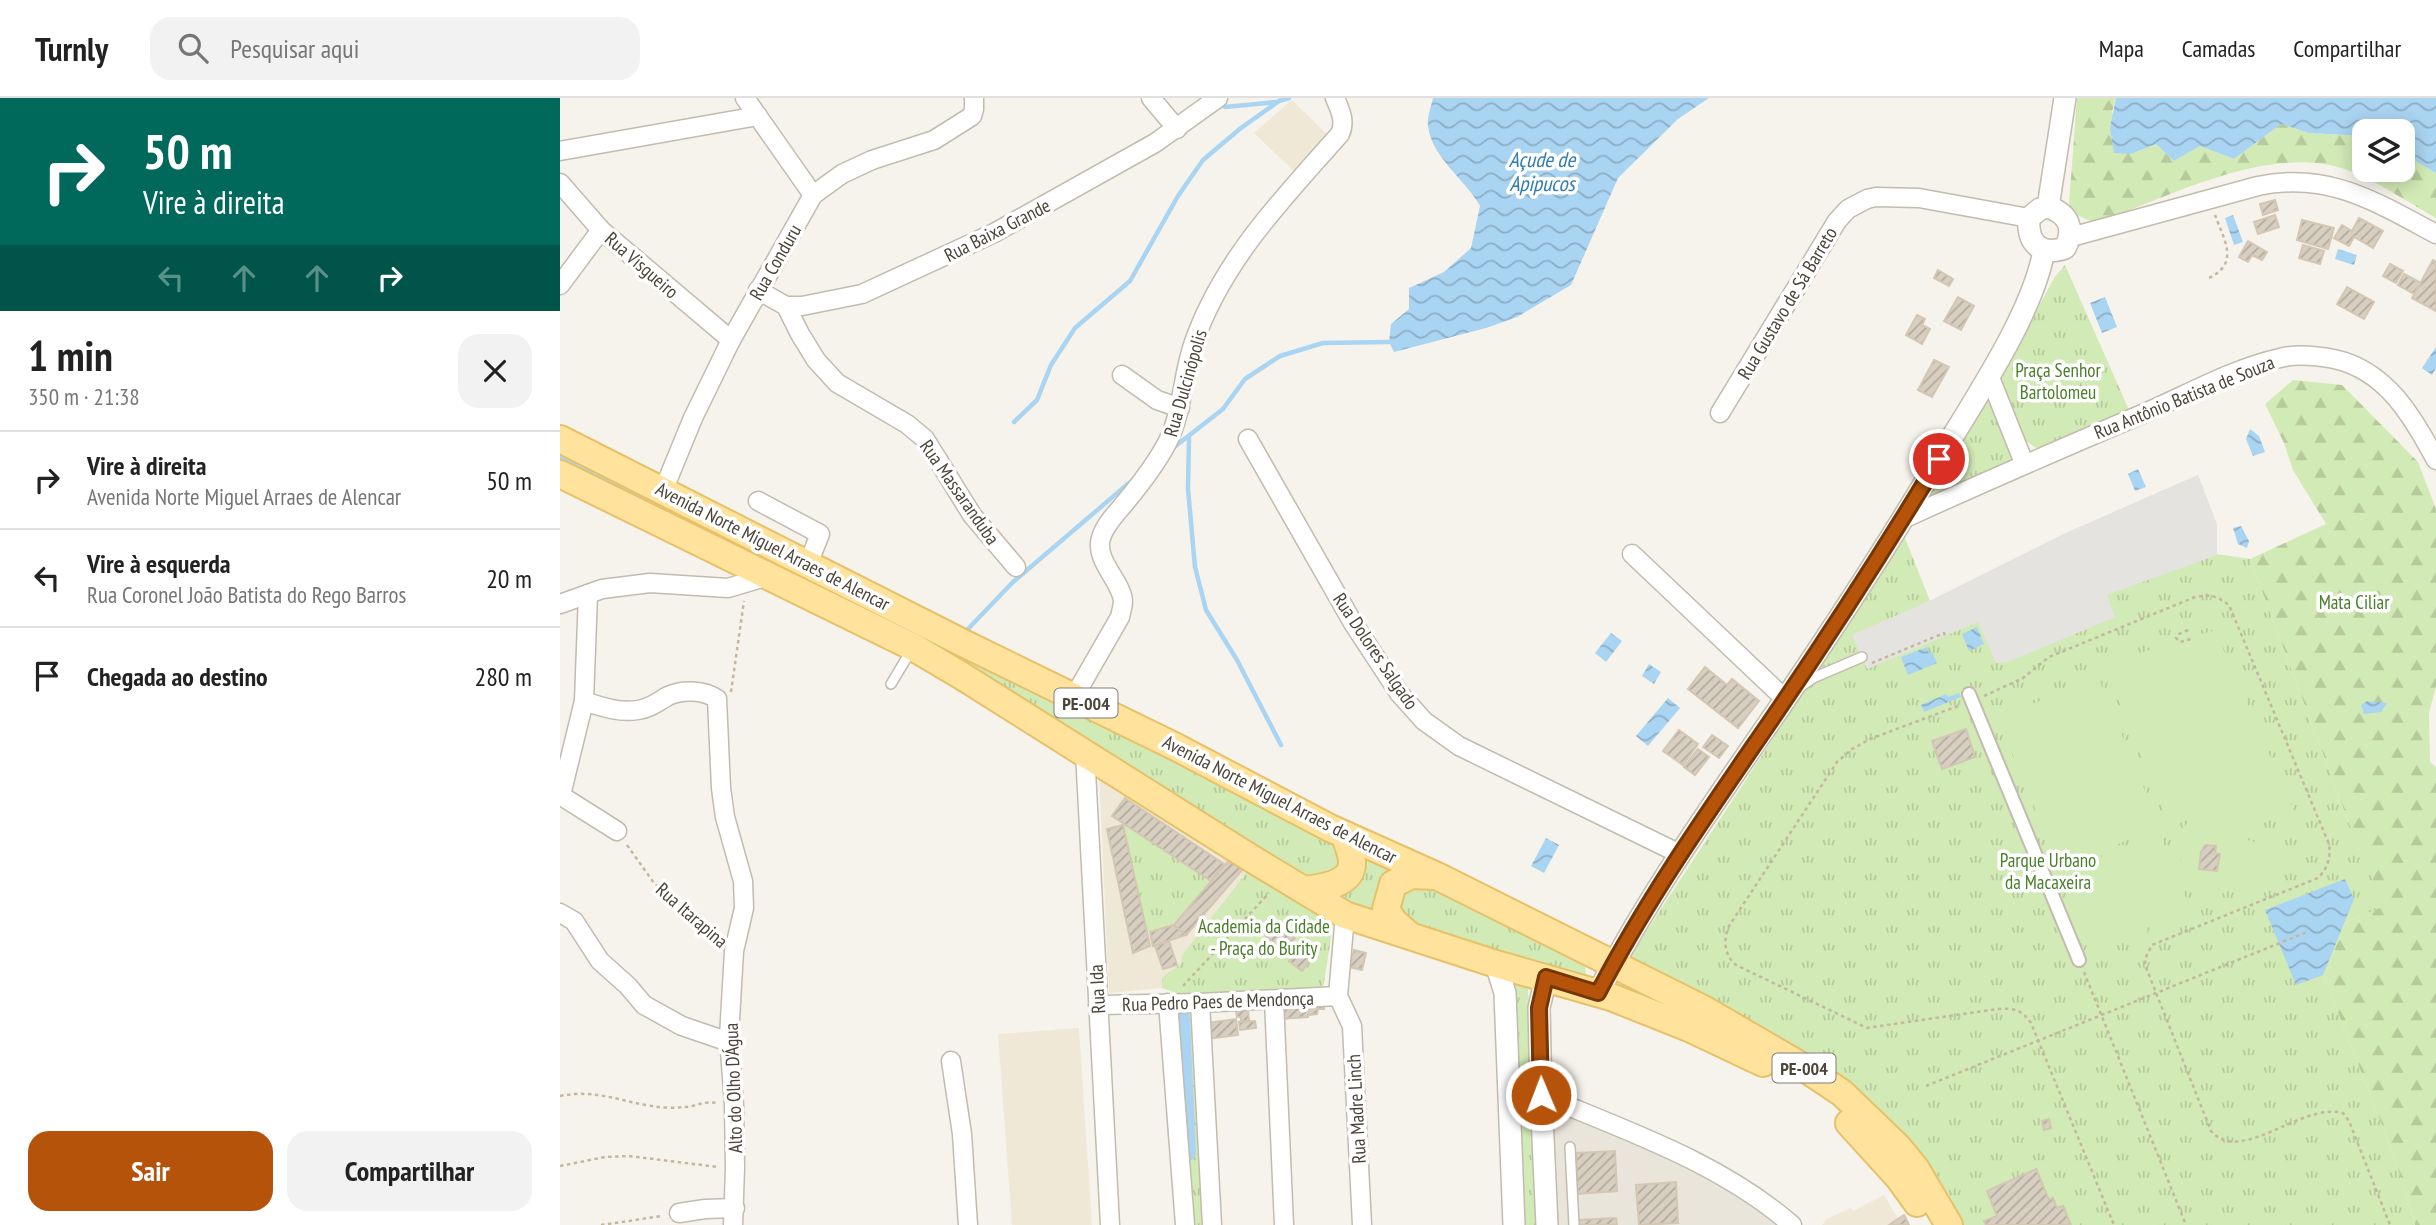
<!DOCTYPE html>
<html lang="pt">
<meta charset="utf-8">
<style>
body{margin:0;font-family:"PT Sans Narrow",sans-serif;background:#f2f2f2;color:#222;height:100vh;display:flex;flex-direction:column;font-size:26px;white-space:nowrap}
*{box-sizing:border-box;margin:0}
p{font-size:23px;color:#767676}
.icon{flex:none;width:38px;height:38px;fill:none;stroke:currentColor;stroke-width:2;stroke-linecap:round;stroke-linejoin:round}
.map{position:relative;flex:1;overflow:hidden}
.side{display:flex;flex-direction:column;background:#fff;width:560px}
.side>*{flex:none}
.hud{background:#00695c;color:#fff;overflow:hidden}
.buttons{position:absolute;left:1792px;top:21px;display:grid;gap:14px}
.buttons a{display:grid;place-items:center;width:63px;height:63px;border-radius:14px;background:#fff;box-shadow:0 4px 18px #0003;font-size:35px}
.pin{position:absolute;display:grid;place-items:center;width:60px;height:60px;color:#fff;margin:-30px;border:4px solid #fff;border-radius:50%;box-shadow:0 2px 7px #0007}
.me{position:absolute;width:77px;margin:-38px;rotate:359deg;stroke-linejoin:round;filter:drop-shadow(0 0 5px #0008)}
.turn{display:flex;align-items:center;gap:24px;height:147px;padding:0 28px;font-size:32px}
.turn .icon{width:91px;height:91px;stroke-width:2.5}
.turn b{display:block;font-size:49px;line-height:60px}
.lanes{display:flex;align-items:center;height:66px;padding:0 28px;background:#0003;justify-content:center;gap:35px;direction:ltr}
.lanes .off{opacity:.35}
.round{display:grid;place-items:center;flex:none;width:74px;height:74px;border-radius:21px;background:#f2f2f2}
.summary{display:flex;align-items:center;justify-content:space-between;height:119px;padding:0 28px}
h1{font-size:42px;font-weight:600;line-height:52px}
.action{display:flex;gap:14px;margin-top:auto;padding:14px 28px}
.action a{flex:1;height:80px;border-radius:21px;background:#b45309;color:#fff;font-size:28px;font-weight:600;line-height:80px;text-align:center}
.action a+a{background:#f2f2f2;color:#222}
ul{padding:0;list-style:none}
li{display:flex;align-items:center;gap:21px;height:98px;padding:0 28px;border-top:2px solid #e0e0e0}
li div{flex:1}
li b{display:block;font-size:26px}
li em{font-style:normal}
header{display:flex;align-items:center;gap:42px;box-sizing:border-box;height:98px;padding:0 35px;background:#fff;border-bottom:2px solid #e0e0e0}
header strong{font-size:33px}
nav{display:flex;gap:38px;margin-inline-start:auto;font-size:24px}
.search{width:490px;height:63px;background:#f2f2f2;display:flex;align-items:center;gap:18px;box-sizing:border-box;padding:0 24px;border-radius:21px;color:#767676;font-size:26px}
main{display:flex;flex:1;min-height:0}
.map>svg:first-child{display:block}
.residential{fill:#eae5da}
.education{fill:#efe8d6}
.forest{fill:url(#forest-firs)}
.park{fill:url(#park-tufts)}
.garden{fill:#d2eab5}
.parking{fill:#e5e3e0}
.water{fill:url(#water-waves)}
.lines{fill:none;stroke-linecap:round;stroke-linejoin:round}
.stream{stroke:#a9d4f2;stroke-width:4.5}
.canal{stroke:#a9d4f2;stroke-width:16}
.building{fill:url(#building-hatch);stroke:#d3c7b4;stroke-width:2}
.service-casing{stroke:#c2bbae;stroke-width:12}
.pedestrian-casing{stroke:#c2bbae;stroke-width:16}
.minor-casing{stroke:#c2bbae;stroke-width:21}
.tertiary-casing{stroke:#c2bbae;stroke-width:24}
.primary-casing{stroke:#e6c16a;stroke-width:30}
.path{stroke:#c4b79f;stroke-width:2.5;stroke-dasharray:3.5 3.5;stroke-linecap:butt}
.service{stroke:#fff;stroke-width:9}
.pedestrian{stroke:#fff;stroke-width:12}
.minor{stroke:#fff;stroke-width:18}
.tertiary{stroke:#fff;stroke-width:21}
.primary{stroke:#ffe39c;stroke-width:26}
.route-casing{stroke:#753606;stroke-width:18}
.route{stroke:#b45309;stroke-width:12}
.labels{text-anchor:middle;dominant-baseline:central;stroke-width:7;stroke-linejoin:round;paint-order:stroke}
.shield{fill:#fff;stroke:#817c74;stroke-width:2}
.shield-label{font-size:18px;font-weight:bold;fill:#4b4439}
.street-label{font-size:19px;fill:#4b4439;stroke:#fff}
.park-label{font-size:19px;fill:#4a7f2a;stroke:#fff}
.water-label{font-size:21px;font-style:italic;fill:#2e7ab2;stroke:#fff}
</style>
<header>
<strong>Turnly</strong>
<div class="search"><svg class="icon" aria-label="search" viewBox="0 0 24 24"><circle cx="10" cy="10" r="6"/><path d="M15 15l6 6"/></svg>Pesquisar aqui</div>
<nav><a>Mapa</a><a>Camadas</a><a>Compartilhar</a></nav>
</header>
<main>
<section class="side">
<div class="hud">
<div class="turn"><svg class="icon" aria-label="right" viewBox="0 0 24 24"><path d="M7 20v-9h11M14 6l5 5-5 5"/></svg><div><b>50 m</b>Vire à direita</div></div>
<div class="lanes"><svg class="icon off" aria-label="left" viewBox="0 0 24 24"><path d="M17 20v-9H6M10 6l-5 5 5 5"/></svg><svg class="icon off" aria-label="ahead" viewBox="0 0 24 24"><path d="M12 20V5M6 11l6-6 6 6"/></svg><svg class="icon off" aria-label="ahead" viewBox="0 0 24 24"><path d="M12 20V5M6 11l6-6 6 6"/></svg><svg class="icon" aria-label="right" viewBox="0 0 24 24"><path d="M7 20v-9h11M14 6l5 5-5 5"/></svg></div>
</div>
<div class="summary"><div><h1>1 min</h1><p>350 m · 21:38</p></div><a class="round"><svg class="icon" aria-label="close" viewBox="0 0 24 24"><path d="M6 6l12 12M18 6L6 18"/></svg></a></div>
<ul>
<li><svg class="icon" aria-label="right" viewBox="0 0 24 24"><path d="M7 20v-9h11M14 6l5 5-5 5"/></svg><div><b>Vire à direita</b><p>Avenida Norte Miguel Arraes de Alencar</p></div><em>50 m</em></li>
<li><svg class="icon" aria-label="left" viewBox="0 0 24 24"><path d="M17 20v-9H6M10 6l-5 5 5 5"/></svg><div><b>Vire à esquerda</b><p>Rua Coronel João Batista do Rego Barros</p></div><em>20 m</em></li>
<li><svg class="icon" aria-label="arrive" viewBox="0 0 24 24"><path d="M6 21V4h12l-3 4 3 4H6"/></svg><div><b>Chegada ao destino</b></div><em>280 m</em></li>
</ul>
<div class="action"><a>Sair</a><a>Compartilhar</a></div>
</section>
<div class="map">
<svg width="1876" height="1127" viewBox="0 0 1876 1127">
<defs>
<pattern id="forest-firs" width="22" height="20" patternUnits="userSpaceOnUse" patternTransform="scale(1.75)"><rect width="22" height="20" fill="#d2eab5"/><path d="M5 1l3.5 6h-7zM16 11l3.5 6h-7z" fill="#b6ca9c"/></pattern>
<pattern id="park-tufts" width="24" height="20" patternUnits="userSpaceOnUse" patternTransform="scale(1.75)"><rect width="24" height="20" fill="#d2eab5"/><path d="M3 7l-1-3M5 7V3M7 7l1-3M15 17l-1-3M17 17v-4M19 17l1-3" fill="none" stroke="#b6ca9c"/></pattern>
<pattern id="water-waves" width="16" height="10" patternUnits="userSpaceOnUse" patternTransform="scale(1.75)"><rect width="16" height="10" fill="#a9d4f2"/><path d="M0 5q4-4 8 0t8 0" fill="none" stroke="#8caec5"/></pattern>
<pattern id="building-hatch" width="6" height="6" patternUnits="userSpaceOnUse" patternTransform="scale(1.75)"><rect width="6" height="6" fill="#d8cfc1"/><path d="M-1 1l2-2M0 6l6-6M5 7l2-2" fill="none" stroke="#b1aa9e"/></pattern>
</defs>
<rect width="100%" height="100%" fill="#f6f3ec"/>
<!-- residential -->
<polygon class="residential" points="987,1007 1136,1070 1218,1127 994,1127"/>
<!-- education -->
<g class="education">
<polygon points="732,2 770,39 739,78 694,35"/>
<polygon points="539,674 690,770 622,857 621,866 602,879 602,890 549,895"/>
<polygon points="519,930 532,1127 452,1127 438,936"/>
<polygon points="1324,1097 1338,1121 1328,1127 1262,1127 1267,1121 1291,1110 1293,1113"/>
</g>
<!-- forest -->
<g class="forest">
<path d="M1517,0H1556L1552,14L1571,56L1596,46L1614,63L1640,48L1674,61L1721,26L1749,35L1804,38V72H1843V56L1876,75V120C1847,104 1818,83 1787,72C1709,44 1608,100 1535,125L1517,117L1509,106Z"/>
<polygon points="1733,282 1782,287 1858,364 1876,411 1876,588 1869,615 1870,664 1876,669 1876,1127 1855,1127 1833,1056 1764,879 1785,825 1823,808 1788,723 1690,461 1766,426 1733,372 1724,345 1705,306"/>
</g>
<!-- park -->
<g class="park">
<polygon points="1505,167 1569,312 1484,349 1476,350 1466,343 1443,290 1442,278 1494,180"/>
<polygon points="1426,284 1458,365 1348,411"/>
<polygon points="1638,377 1657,427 1657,456 1690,461 1788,723 1824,808 1785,825 1764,879 1833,1056 1855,1127 1397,1127 1356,1056 1071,864 1072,855 1345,440 1370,503 1504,436"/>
<polygon points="386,544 1024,858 1026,877 1017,881 785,807 372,550"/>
<polygon points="566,726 651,783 614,827 587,834 563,727"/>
<polygon points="690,770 774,820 763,891 622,897 602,890 602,879 621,866 622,857"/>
<polygon points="951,884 968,889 981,1127 962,1127"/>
<polygon points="610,907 630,908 648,1127 626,1127"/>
</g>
<!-- garden -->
<g class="garden">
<polygon points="1655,532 1734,713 1674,735 1688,742 1732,755 1736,765 1732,769 1656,798 1638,795 1628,785 1615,745 1616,737 1631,722 1603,712 1546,565"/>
<polygon points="1538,579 1600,729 1553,748 1554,753 1599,735 1630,809 1585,827 1588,834 1577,839 1574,832 1529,850 1499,776 1543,758 1541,753 1499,770 1438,620"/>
</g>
<!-- parking -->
<polygon class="parking" points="1638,377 1657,427 1657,457 1547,497 1555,519 1448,564 1436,565 1418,524 1307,571 1292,537 1369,503 1504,436"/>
<!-- water -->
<g class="water">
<path d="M873,0H1149L1118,21L1058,80L1011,187L957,219L926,230L834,254L829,244L831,226L849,211V190L884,174L911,150L920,108C905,81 872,60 868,28C867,19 871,9 873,0Z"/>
<polygon points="1556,0 1876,0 1876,75 1843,56 1843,33 1804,33 1804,38 1749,35 1721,26 1674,61 1640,48 1614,63 1596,46 1571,56 1554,55 1550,30"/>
<polygon points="1673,117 1683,144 1674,147 1665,120"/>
<polygon points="1778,151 1797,157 1794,167 1775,161"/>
<polygon points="1545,199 1557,229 1542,235 1530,205"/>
<polygon points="1876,249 1876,270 1872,277 1862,270"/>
<polygon points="1690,331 1699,338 1705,354 1693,358 1686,341"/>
<polygon points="1578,371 1586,389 1575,393 1568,376"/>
<polygon points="1681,428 1689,443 1687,450 1678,446 1673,430"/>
<polygon points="1417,529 1424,546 1409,553 1402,536"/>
<polygon points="1051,535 1062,543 1046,564 1035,555"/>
<polygon points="1367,549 1369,555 1372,554 1377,565 1348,577 1341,559"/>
<polygon points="1089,566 1101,574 1094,586 1082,578"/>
<polygon points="1399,595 1401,599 1364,614 1361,607 1386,596 1388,599"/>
<polygon points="1108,600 1120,610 1088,648 1076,638"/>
<polygon points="1807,603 1827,605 1821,614 1804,616 1801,607"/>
<polygon points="986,740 999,747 984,775 971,768"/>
<polygon points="1785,781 1794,801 1763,877 1736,887 1705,812"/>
</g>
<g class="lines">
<!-- stream -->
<g class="stream">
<polyline points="665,9 716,4"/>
<polyline points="454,324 477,302 491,267 515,230 570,183 618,98 643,62 681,30 719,3 729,0"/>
<polyline points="629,338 628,391 635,469 646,512 677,562 721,647"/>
<polyline points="613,350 663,311 685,281 720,258 763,245 829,244"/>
<polyline points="408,531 453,484 569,385"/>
</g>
<!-- canal -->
<g class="canal">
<polyline points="0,359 357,537"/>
<polyline points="622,921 628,1055"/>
</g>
</g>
<!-- building -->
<g class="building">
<polygon points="1715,102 1718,112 1703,117 1700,106"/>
<polygon points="1715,117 1719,129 1698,136 1694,124"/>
<polygon points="1799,120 1823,133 1813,150 1794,139 1789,148 1774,140 1782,127 1792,133"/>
<polygon points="1742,122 1774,130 1768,151 1737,142"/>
<polygon points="1688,143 1707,154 1702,162 1692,157 1688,164 1679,159"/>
<polygon points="1743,147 1764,153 1760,166 1739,160"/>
<polygon points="1873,162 1876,164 1876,213 1852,200"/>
<polygon points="1830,166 1843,173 1836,185 1823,178"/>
<polygon points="1378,172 1393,181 1389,188 1374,180"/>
<polygon points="1844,176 1861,185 1854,196 1838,187"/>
<polygon points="1787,189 1814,204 1804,221 1777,206"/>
<polygon points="1398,199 1414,208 1401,232 1384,223"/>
<polygon points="1357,217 1365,221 1362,227 1370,231 1362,246 1346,237"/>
<polygon points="1374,262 1389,269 1372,299 1358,292"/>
<polygon points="1145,569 1167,587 1172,581 1199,603 1178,630 1128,591"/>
<polygon points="1406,631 1415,659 1382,671 1372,643"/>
<polygon points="1119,632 1138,646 1123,667 1103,653"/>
<polygon points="1152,637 1168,648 1159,660 1143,649"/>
<polygon points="1138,651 1149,659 1135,677 1124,669"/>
<polygon points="565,700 664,766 651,783 552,718"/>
<polygon points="563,727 590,848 573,855 547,731"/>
<polygon points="1645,747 1656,748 1655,755 1660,756 1657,773 1639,771 1641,754"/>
<polygon points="670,761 683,771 626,837 614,827"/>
<polygon points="713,823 735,840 725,853 703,836"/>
<polygon points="613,827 626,837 593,848 590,834"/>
<polygon points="609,843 617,867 603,871 595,848"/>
<polygon points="744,844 756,853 742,873 729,863"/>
<polygon points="794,852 806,855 802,872 789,869"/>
<polygon points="764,904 764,911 758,911 757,916 748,917 748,919 721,921 720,907"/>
<polygon points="675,909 688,910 689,923 681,924 681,919 677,919"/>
<polygon points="676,921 678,937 648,941 646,925"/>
<polygon points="695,923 696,930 680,932 679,924"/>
<polygon points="1489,1021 1491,1030 1484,1032 1482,1023"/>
<polygon points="1055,1053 1057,1093 1018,1096 1016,1055"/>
<polygon points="1476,1071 1489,1102 1493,1100 1497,1110 1503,1108 1511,1127 1426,1127 1424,1123 1437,1118 1427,1093"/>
<polygon points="1116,1084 1118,1125 1079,1127 1076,1087"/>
<polygon points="1344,1117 1349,1127 1329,1127"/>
<polygon points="1056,1120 1057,1127 1017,1127 1017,1122"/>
</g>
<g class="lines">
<!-- service casing -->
<g class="service-casing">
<g id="service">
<polyline points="331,586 352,551"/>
<polyline points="1243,587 1253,580 1302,559"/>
<polyline points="1010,1049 1014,1127"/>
</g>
</g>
<!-- pedestrian casing -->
<g class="pedestrian-casing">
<polyline id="pedestrian" points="1409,596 1519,862"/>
</g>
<!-- minor casing -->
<g class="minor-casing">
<g id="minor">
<polyline points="185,0 253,97"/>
<polyline points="591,0 617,31"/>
<polyline points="0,53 198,18"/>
<polyline points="0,85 41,132 171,242"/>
<path d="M1511,139L1698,88C1768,73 1816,104 1876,136"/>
<polyline points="0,187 41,132"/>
<polyline points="198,192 226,208 242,208 302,196 434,135 595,45 658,0"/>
<polyline points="226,208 240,236 256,262 277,285 347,326 365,341 412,417 456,469"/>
<polyline points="562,277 597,302 620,310"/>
<polyline points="1429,277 1464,365"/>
<polyline points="1160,315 1277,123 1288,111 1307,101 1316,99 1359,100 1469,120"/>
<polyline points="688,341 793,525 839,595 864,623 899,648 1120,756"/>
<polyline points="103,393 133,320 171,242 253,97 282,76 312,62 374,42 412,18 414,11 414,0"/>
<polyline points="198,403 260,436 248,466"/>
<path d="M1343,421C1424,384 1505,349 1587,314C1630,295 1675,270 1720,260C1735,256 1758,258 1774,261C1826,272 1853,319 1876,362"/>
<polyline points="1072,456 1225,601"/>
<polyline points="0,506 42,491 90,485 168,490 205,479"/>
<path d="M514,599L560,519C561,514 563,508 563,503C562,484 534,462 541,440C545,425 559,413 568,401C582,384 597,364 607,345C623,314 622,279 633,247C661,164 723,100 780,36C786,23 780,12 775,0"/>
<path d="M24,603C42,609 59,615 78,612C91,610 97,604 108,598C122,591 144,592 157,601L161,690L165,719L183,783L184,810L174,853L169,939L174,1007L175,1070L173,1127"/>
<polyline points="525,654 550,1127"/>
<polyline points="0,697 57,733"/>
<polyline points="1,697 24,603 28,496"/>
<polyline points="0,815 14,823 40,863 68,888 84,907 122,928 169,944"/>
<polyline points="785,817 778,898 792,928 802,1127"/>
<polyline points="714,902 724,1127"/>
<polyline points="608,905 625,1127"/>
<polyline points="640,905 652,1127"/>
<polyline points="538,907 640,905 778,898"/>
<polyline points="391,963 402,1036 408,1127"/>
<path d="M981,997C1067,1033 1161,1065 1232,1127"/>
<polyline points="119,1115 145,1111 175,1110"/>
</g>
</g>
<!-- tertiary casing -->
<g class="tertiary-casing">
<g id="tertiary">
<path d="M1488,109C1509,116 1515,131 1505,150C1481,158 1467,146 1469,120L1480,111Z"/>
<polyline points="1488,109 1505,0"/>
<polyline points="936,866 945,895 954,1127"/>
<polyline points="986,879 979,910 981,997 987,1127"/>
<path d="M1038,895C1090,795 1156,702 1220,609C1277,525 1333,439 1385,351C1418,296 1472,216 1484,153"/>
</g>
</g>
<!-- primary casing -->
<g class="primary-casing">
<g id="primary">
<polyline points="0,341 401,544 616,649 770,730 877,778 1145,912 1243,969 1282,995 1338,1049 1356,1071 1389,1127"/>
<polyline points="0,376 353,549 402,578 689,759 785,817 936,866 1051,899 1129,930 1203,965"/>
<path d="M744,792C760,790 793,787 792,764C792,756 787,745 785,737"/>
<polyline points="848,836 833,823 826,811 833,786 852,777 875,778"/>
<polyline points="1289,1025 1339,1080 1357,1105"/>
</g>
</g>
<!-- path -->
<g class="path">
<path d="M1649,180C1680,165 1664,142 1655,117"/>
<polyline points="1628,532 1619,536 1616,540 1620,544 1634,540"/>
<polyline points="1312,565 1384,535 1385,538"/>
<polyline points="171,594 184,503"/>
<path d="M1424,598L1463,580L1489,559L1635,499C1650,496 1657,498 1669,507L1769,746C1771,759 1768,770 1758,780L1592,847L1585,861V867L1651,1033C1681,1068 1741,1004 1783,1015L1789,1023L1830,1127"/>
<path d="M1398,608L1310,641L1292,651L1277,664L1169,828C1163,842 1164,857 1176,867L1307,930L1437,911C1454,910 1461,911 1471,925L1554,1127"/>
<polyline points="67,747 94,785 160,841"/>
<polyline points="1524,874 1626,1127"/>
<polyline points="623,888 709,795"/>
<polyline points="1366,988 1747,834"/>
<path d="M0,998C35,991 59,1003 92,1008C102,1010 115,1010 125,1009C139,1008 141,1003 157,1005"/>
<polyline points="0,1068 45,1059 69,1058 158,1069"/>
<polyline points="41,1127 102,1118"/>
</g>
<!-- service -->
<use href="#service" class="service"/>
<!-- pedestrian -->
<use href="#pedestrian" class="pedestrian"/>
<!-- minor -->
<use href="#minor" class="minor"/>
<!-- tertiary -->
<use href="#tertiary" class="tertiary"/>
<!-- primary -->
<use href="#primary" class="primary"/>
</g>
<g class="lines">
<!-- route casing -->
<g class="route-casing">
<path id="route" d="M981,997L979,910L986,879L1038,895C1088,799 1151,710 1212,621C1270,536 1326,449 1379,361"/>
</g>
<!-- route -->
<use href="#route" class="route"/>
</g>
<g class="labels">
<!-- shield labels -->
<g class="shield">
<rect x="494.5" y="590.5" width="63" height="29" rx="5"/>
<rect x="1212.5" y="955.5" width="63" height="29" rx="5"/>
</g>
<g class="shield-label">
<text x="526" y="605">PE-004</text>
<text x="1244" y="970">PE-004</text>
</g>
<!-- street labels -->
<g class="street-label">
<text transform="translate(437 132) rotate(-27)">Rua Baixa Grande</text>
<text transform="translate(215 164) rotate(-60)">Rua Conduru</text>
<text transform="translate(82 167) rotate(41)">Rua Visgueiro</text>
<text transform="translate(1227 205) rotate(-59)">Rua Gustavo de Sá Barreto</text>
<text transform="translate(625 285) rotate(-74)">Rua Dulcinópolis</text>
<text transform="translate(1624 299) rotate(-22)">Rua Antônio Batista de Souza</text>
<text transform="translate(400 394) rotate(55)">Rua Massaranduba</text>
<text transform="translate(213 448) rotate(27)">Avenida Norte Miguel Arraes de Alencar</text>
<text transform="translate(816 553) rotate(56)">Rua Dolores Salgado</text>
<text transform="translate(720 701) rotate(27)">Avenida Norte Miguel Arraes de Alencar</text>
<text transform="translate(132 817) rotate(41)">Rua Itarapina</text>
<text transform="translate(537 891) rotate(-93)">Rua Ida</text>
<text transform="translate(658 903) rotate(-2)">Rua Pedro Paes de Mendonça</text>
<text transform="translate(173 990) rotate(-92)">Alto do Olho D'Água</text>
<text transform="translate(796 1011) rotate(-93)">Rua Madre Linch</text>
</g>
<!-- park labels -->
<g class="park-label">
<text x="1498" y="272">Praça Senhor<tspan x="1498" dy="22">Bartolomeu</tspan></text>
<text x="1794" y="504">Mata Ciliar</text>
<text x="1488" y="762">Parque Urbano<tspan x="1488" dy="22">da Macaxeira</tspan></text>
<text x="704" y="828">Academia da Cidade<tspan x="704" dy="22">- Praça do Burity</tspan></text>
</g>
<!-- water labels -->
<g class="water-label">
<text x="982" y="61">Açude de<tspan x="982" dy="24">Apipucos</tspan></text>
</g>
</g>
</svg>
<div class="buttons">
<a><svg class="icon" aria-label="layers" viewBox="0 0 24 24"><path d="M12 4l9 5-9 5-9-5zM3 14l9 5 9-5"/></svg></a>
</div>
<div class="pin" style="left:1379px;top:361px;background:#d93025"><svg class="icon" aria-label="arrive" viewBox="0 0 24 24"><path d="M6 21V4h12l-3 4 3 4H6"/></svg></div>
<svg class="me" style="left:981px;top:997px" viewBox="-20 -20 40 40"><circle r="17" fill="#b45309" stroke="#fff" stroke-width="3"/><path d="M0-11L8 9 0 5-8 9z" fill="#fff"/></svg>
</div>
</main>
